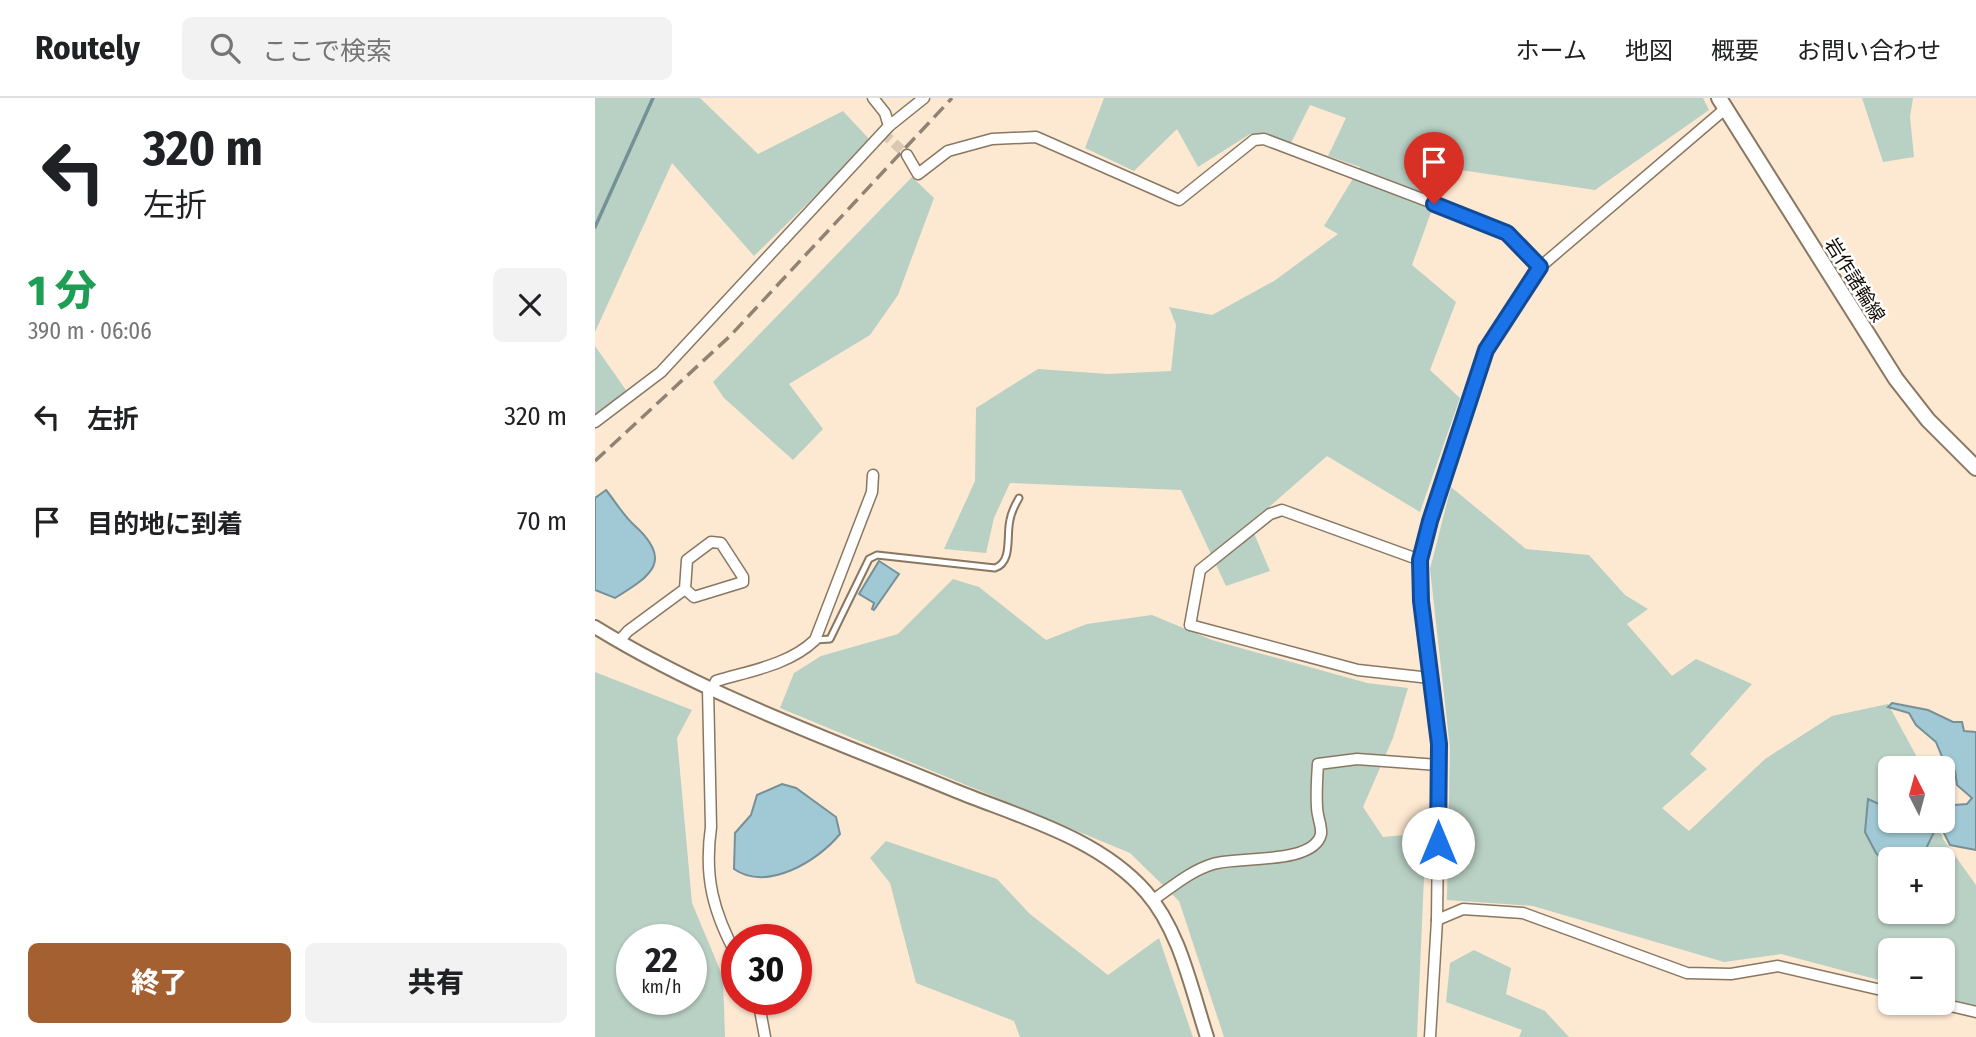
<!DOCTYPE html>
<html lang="ja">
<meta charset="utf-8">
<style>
body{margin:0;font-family:"Fira Sans Condensed","Noto Sans JP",sans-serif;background:#f2f2f2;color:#202124;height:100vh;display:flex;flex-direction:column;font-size:26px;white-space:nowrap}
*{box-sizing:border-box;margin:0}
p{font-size:23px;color:#757577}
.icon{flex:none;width:38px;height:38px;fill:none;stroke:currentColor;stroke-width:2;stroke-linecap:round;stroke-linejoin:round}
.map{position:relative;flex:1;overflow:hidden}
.panel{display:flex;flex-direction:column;background:#fff;width:595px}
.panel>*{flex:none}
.banner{background:#fff;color:#202124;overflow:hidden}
.needle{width:46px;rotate:354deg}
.tools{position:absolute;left:1283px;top:658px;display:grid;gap:14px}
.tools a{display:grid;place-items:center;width:77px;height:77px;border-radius:10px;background:#fff;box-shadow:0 2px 5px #0004;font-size:35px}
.speed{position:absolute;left:21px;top:826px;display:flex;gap:14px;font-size:35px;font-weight:700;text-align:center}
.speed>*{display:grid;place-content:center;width:91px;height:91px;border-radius:50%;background:#fff;box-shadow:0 2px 5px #0004;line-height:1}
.speed small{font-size:18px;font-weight:400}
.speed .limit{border:10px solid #d22;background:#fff;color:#111}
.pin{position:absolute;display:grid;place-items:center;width:60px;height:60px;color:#fff;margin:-72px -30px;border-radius:50% 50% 50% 0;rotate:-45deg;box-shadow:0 0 7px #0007}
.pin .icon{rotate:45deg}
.me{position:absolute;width:77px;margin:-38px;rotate:0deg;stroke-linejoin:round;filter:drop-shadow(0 0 5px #0008)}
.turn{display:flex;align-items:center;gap:24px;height:147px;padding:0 28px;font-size:32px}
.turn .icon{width:91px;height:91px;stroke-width:2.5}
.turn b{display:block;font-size:49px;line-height:60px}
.round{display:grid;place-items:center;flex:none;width:74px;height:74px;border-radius:10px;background:#f2f2f2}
.summary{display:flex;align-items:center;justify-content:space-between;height:119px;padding:0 28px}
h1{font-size:42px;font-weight:800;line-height:52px;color:#1e9e55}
.action{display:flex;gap:14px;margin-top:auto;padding:14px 28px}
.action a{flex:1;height:80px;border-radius:10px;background:#a46031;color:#fff;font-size:28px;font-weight:800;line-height:80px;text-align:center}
.action a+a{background:#f2f2f2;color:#202124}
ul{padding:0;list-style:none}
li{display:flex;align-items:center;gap:21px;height:105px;padding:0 28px}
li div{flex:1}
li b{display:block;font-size:26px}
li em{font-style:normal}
header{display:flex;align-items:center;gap:42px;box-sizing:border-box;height:98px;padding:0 35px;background:#fff;border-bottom:2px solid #e0e0e0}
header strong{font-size:33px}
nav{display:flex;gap:38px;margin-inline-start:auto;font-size:24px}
.search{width:490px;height:63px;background:#f2f2f2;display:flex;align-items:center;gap:18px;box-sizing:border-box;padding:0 24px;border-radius:10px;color:#757577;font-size:26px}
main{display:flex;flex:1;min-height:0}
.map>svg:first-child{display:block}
.green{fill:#b9d0c4;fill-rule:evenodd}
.water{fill:#a1c9d5;stroke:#769097;stroke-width:2}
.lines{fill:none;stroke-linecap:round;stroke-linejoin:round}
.stream{stroke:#769097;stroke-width:3.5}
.minor-tunnel{stroke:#dac8b3;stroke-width:10;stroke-dasharray:10 5;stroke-linecap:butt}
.service-casing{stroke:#897762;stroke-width:9}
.minor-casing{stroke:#897762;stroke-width:13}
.tertiary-casing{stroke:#897762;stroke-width:16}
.secondary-casing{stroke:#897762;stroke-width:18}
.service{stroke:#fff;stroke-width:5}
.minor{stroke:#fff;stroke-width:10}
.tertiary{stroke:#fff;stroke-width:12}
.secondary{stroke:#fff;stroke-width:14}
.rail{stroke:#918373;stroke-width:3.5;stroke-dasharray:14 7;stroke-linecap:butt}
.route-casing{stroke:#114b97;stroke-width:18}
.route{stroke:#1a73e8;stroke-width:12}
.labels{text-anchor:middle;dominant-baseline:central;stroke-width:5;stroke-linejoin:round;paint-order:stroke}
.street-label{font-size:19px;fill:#130c05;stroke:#fff}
</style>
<header>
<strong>Routely</strong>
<div class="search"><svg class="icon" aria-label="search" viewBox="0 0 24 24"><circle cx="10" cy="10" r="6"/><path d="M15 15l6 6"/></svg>ここで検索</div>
<nav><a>ホーム</a><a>地図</a><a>概要</a><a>お問い合わせ</a></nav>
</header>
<main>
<section class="panel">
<div class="banner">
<div class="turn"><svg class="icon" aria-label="left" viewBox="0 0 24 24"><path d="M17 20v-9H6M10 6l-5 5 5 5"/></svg><div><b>320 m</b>左折</div></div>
</div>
<div class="summary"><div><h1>1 分</h1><p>390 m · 06:06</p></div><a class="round"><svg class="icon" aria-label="close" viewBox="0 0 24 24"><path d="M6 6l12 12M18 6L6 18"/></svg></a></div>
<ul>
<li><svg class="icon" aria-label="left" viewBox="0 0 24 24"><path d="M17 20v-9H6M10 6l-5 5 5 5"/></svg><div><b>左折</b></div><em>320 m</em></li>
<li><svg class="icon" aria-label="arrive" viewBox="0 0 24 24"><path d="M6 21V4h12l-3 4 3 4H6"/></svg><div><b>目的地に到着</b></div><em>70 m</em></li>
</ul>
<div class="action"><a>終了</a><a>共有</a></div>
</section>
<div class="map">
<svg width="1381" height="939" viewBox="0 0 1381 939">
<rect width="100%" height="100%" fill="#fde9d2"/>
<!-- green -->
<g class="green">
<polygon points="0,0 105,0 163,56 248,13 276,43 159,158 77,65 0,234"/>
<polygon points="509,0 1108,0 1114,12 1000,92 852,70 817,167 861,204 835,272 865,300 825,414 732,358 655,426 675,473 631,488 586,392 415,385 399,420 391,455 349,451 380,383 381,310 443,271 513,276 576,273 581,227 574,209 617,217 679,183 743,136 729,128 765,69 733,58 751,20 715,7 696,45 655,36 603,69 582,31 539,73 490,50"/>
<polygon points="1267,0 1318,0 1315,19 1319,59 1288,64"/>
<polygon points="317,79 339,100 303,197 275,237 194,286 228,331 198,362 129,300 118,284"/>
<polygon points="0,248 33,295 0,320"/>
<path d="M856,389L931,451L994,457L1030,497L1053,511L1032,526L1077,578L1101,561L1157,586L1095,656L1112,671L1067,710L1094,733L1170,661L1237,618L1293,606L1328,670H1295V723H1342L1348,741L1381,787V908L1348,899V852H1295V885L1186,856L1129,864L938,808L852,802L855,650L835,471ZM1295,761H1348V814H1295Z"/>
<polygon points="358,481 384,489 451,542 492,526 557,517 617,542 772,585 813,590 798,640 768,709 788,739 831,735 822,939 629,939 584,803 535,755 185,610 199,575 226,558 303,536"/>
<path d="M0,574L97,612L82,640L97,805L128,879L130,939H0ZM37,842H96V901H37Z"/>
<polygon points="291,743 402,781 435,816 513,877 564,840 598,939 425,939 419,923 321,885 295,785 275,760"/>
<polygon points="879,852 916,870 911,896 950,913 974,939 924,939 927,932 851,904 855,865"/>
</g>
<!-- water -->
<g class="water">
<path d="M11,392C20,403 28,417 39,427C78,462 58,477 20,500L0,492V400Z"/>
<polygon points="284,463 304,476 279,512 277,511 279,505 264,496"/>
<path d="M1297,605L1333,612L1358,624H1367L1369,633L1381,634V752L1355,747L1348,733L1339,734L1326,761H1295L1294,770L1281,755L1270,734L1273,701L1284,706L1285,717C1308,730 1324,732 1349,728L1351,717L1359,707L1372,706L1377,700L1362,687L1360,673L1350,666L1341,644L1321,627L1314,615L1293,609Z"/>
<path d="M187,686L201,690L241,719L245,736C223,763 172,794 139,771L140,735L156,717L162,697Z"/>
</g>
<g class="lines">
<!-- stream -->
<polyline class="stream" points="0,129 58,0"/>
<!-- minor-tunnel -->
<polyline class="minor-tunnel" points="288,35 312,57"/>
<!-- service casing -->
<g class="service-casing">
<path id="service" d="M220,542L235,541L274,461L282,457L400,470C418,464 411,437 415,422C416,415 420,407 424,400"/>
</g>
<!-- minor casing -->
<g class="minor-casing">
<g id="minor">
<polyline points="278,0 290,15 294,28"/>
<polyline points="312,57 323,76 353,53 397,41 441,39 584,102 659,42 669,41 901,129 912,135 945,169"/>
<polyline points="0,324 66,274 294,28 329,0"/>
<polyline points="825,462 687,412 675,416 605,472 595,527 763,572 835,580"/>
<polyline points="24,543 33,533 90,491 92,462 116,444 126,445 148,479 148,484 99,499 90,491"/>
<path d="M113,590L116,729C109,779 118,814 142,858"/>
<path d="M117,592L121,583C154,573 194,567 220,542L277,394L278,377"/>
<path d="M558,802C577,789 595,773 618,766C643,758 719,767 726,736C727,728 722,718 722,709C721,695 722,681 723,666L762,661L843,667"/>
<polyline points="842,822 868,811 928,815 1092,875 1136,876 1183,868 1295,894"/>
<polyline points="163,901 170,939"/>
<polyline points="1343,905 1381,914"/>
<polyline points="835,939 842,822 844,646 826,503 825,462 835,423 891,252 945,169 1130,11"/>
</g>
</g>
<!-- tertiary casing -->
<g class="tertiary-casing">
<path id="tertiary" d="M0,529C112,598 240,643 361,693C425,719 504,740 551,794C585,833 596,890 612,939"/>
</g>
<!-- secondary casing -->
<g class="secondary-casing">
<polyline id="secondary" points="1124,0 1301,281 1333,322 1381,370"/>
</g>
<!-- service -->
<use href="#service" class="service"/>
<!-- minor -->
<use href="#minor" class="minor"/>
<!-- tertiary -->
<use href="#tertiary" class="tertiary"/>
<!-- secondary -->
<use href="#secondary" class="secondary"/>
<!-- rail -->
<polyline class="rail" points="0,363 135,238 357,0"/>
</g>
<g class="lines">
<!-- route casing -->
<g class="route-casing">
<polyline id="route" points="839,106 912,135 945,169 891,252 835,423 825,462 826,503 844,646 843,745"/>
</g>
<!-- route -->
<use href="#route" class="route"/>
</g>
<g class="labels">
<!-- street labels -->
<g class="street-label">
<text transform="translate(1260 182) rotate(58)">岩作諸輪線</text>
</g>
</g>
</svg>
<div class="tools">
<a><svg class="needle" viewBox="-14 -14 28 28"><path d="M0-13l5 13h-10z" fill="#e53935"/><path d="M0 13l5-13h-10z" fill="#757577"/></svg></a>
<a>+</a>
<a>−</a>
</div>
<div class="speed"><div>22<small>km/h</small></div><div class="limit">30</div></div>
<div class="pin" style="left:839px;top:106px;background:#d93025"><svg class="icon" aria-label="arrive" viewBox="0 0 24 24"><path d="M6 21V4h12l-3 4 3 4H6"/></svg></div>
<svg class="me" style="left:843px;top:745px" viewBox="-20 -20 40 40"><circle r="19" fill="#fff"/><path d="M0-13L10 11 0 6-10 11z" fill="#1a73e8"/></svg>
</div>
</main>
